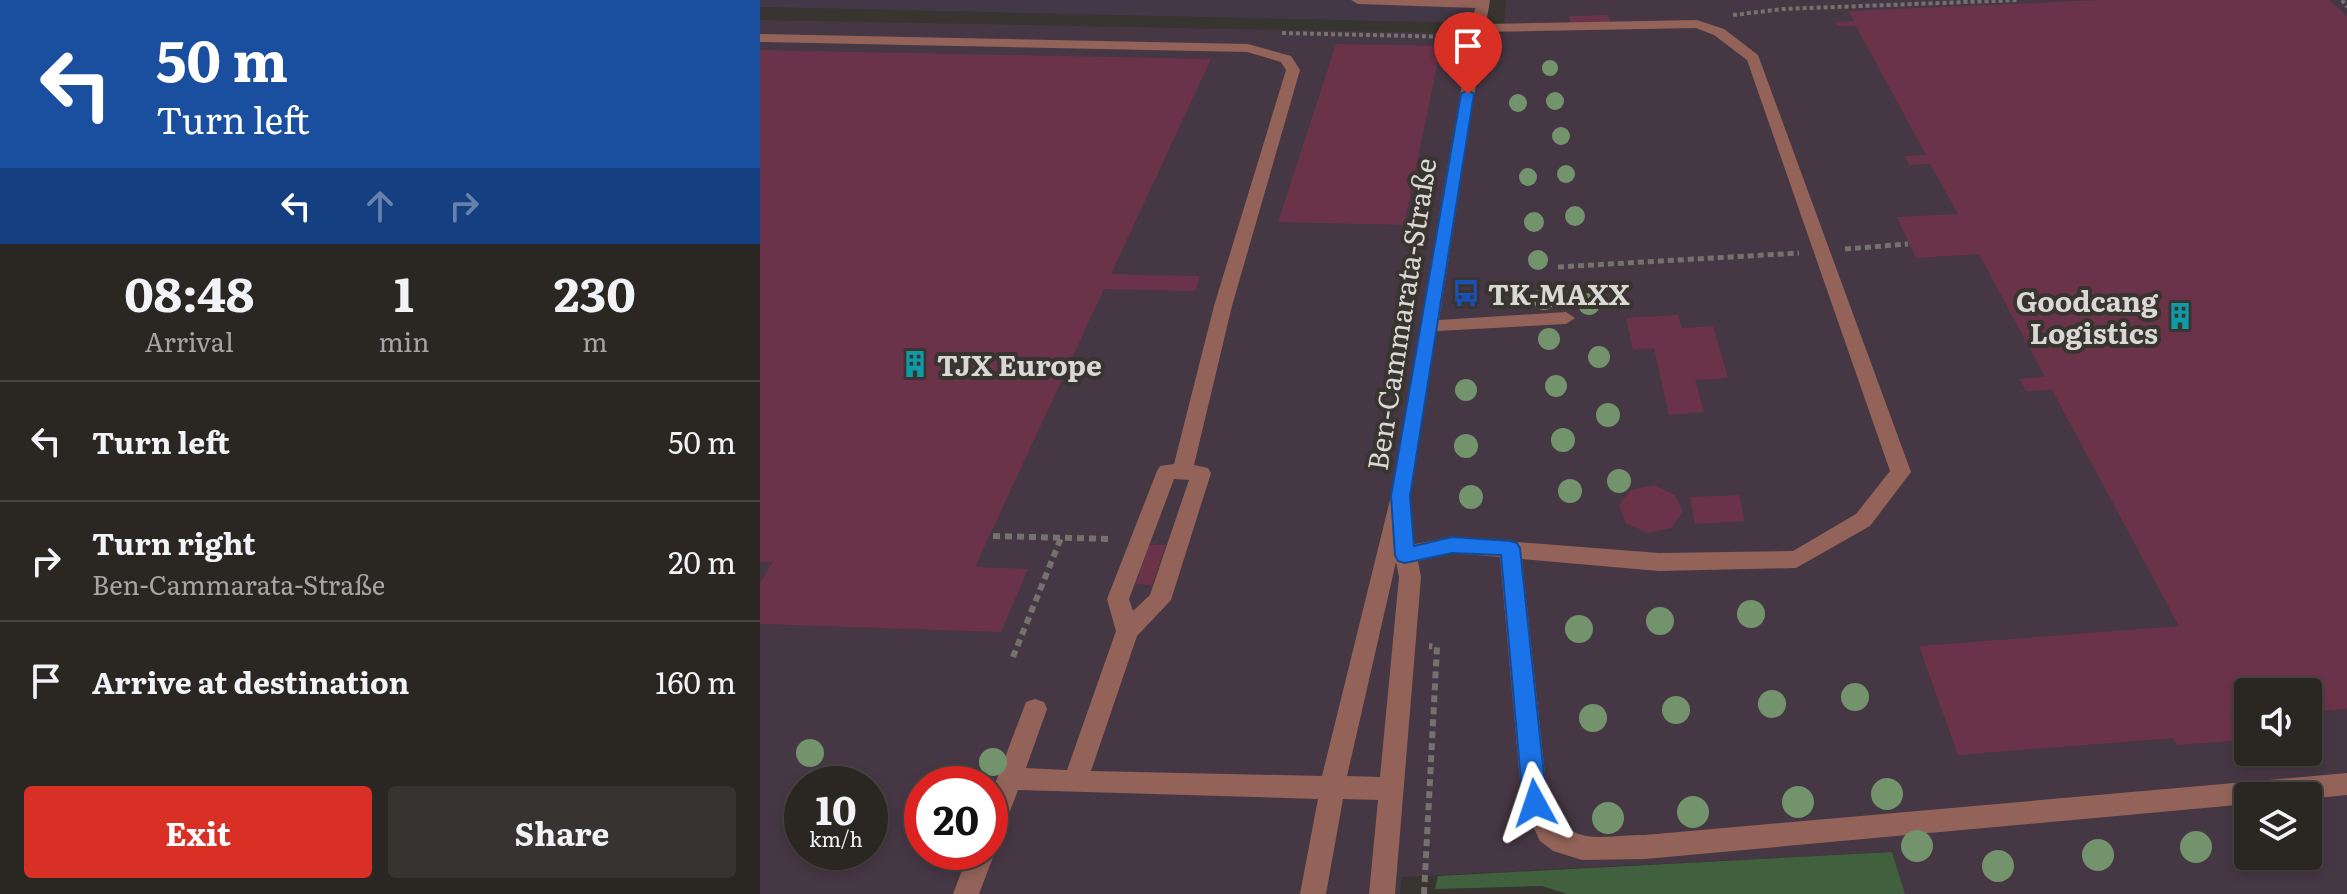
<!DOCTYPE html>
<meta charset="utf-8">
<style>
body{margin:0;font-family:Literata,serif;background:#363330;color:#f1f3f6;height:100vh;display:flex;flex-direction:column;font-size:30px;white-space:nowrap}
*{box-sizing:border-box;margin:0}
p{font-size:26px;color:#a5a5a6}
.icon{flex:none;width:44px;height:44px;fill:none;stroke:currentColor;stroke-width:2;stroke-linecap:round;stroke-linejoin:round}
.map{position:relative;flex:1;overflow:hidden}
.sheet{display:flex;flex-direction:column;background:#2a2723;width:760px}
.sheet>*{flex:none}
.banner{background:#1a4fa0;color:#fff;overflow:hidden}
.controls{position:absolute;left:1474px;top:678px;display:grid;gap:16px}
.controls a{display:grid;place-items:center;width:88px;height:88px;border-radius:8px;background:#2a2723;box-shadow:0 4px 12px #0003,0 0 0 2px #464441;font-size:40px}
.speed{position:absolute;left:24px;top:766px;display:flex;gap:16px;font-size:40px;font-weight:700;text-align:center}
.speed>*{display:grid;place-content:center;width:104px;height:104px;border-radius:50%;background:#2a2723;box-shadow:0 4px 12px #0003,0 0 0 2px #464441;line-height:1}
.speed small{font-size:20px;font-weight:400}
.speed .limit{border:12px solid #d22;background:#fff;color:#111}
.pin{position:absolute;display:grid;place-items:center;width:68px;height:68px;color:#fff;margin:-82px -34px;border-radius:50% 50% 50% 0;rotate:-45deg;box-shadow:0 0 8px #0007}
.pin .icon{rotate:45deg}
.me{position:absolute;width:88px;margin:-44px;rotate:355deg;stroke-linejoin:round;filter:drop-shadow(0 0 6px #0008)}
.turn{display:flex;align-items:center;gap:28px;height:168px;padding:0 24px;font-size:36px}
.turn .icon{width:104px;height:104px;stroke-width:2.5}
.turn b{display:block;font-size:56px;line-height:68px}
.lanes{display:flex;align-items:center;height:76px;padding:0 24px;background:#0003;justify-content:center;gap:40px;direction:ltr}
.lanes .off{opacity:.35}
.eta{display:flex;justify-content:space-evenly;align-items:center;height:136px;text-align:center}
.eta b{font-size:48px;font-weight:700;line-height:56px}
.primary-button{display:flex;gap:16px;margin-top:auto;padding:16px 24px}
.primary-button a{flex:1;height:92px;border-radius:8px;background:#d93025;color:#fff;font-size:32px;font-weight:700;line-height:92px;text-align:center}
.primary-button a+a{background:#363330;color:#f1f3f6}
ul{padding:0;list-style:none}
li{display:flex;align-items:center;gap:24px;height:120px;padding:0 24px;border-top:2px solid #464441}
li div{flex:1}
li b{display:block;font-size:30px}
li em{font-style:normal}
main{display:flex;flex:1;min-height:0}
.map>svg:first-child{display:block}
.commercial{fill:#463744;fill-rule:evenodd}
.industrial{fill:#433848}
.green{fill:#40603e}
.building{fill:#6b3349}
.lines{fill:none;stroke-linecap:round;stroke-linejoin:round}
.path-far2{stroke:#75716d;stroke-width:4;stroke-dasharray:4 3;stroke-linecap:butt}
.path-far1{stroke:#75716d;stroke-width:5;stroke-dasharray:6 4;stroke-linecap:butt}
.path{stroke:#75716d;stroke-width:6;stroke-dasharray:7 5;stroke-linecap:butt}
.minor{fill:#936359;fill-rule:evenodd}
.tree{fill:#72936c}
.route{fill:#1a73e8;stroke:#114b97;stroke-width:2}
.labels{text-anchor:middle;dominant-baseline:central;stroke-width:8;stroke-linejoin:round;paint-order:stroke}
.poi-label{font-size:28px;font-weight:bold;fill:#dad8d5;stroke:#38342f;text-anchor:start}
.street-label{font-size:28px;fill:#dad8d5;stroke:#38342f}
</style>
<main>
<section class="sheet">
<div class="banner">
<div class="turn"><svg class="icon" aria-label="left" viewBox="0 0 24 24"><path d="M17 20v-9H6M10 6l-5 5 5 5"/></svg><div><b>50 m</b>Turn left</div></div>
<div class="lanes"><svg class="icon" aria-label="left" viewBox="0 0 24 24"><path d="M17 20v-9H6M10 6l-5 5 5 5"/></svg><svg class="icon off" aria-label="ahead" viewBox="0 0 24 24"><path d="M12 20V5M6 11l6-6 6 6"/></svg><svg class="icon off" aria-label="right" viewBox="0 0 24 24"><path d="M7 20v-9h11M14 6l5 5-5 5"/></svg></div>
</div>
<div class="eta">
<div><b>08:48</b><p>Arrival</p></div>
<div><b>1</b><p>min</p></div>
<div><b>230</b><p>m</p></div>
</div>
<ul>
<li><svg class="icon" aria-label="left" viewBox="0 0 24 24"><path d="M17 20v-9H6M10 6l-5 5 5 5"/></svg><div><b>Turn left</b></div><em>50 m</em></li>
<li><svg class="icon" aria-label="right" viewBox="0 0 24 24"><path d="M7 20v-9h11M14 6l5 5-5 5"/></svg><div><b>Turn right</b><p>Ben-Cammarata-Straße</p></div><em>20 m</em></li>
<li><svg class="icon" aria-label="arrive" viewBox="0 0 24 24"><path d="M6 21V4h12l-3 4 3 4H6"/></svg><div><b>Arrive at destination</b></div><em>160 m</em></li>
</ul>
<div class="primary-button"><a>Exit</a><a>Share</a></div>
</section>
<div class="map">
<svg width="1587" height="894" viewBox="0 0 1587 894">
<rect width="100%" height="100%" fill="#38342f"/>
<!-- commercial -->
<path class="commercial" d="M746,0H1587V894H1145L1132,852L642,877L640,894H0V20L743,34ZM1488,692H1548V752H1488ZM42,784H110V852H42ZM162,784H230V852H162ZM1488,796H1548V856H1488Z"/>
<!-- industrial -->
<polygon class="industrial" points="0,0 715,0 713,23 0,7"/>
<!-- green -->
<polygon class="green" points="1132,852 1145,894 807,894 782,886 675,889 678,876"/>
<!-- building -->
<g class="building">
<polygon points="1341,0 1569,0 1587,16 1587,709 1548,712 1548,692 1488,692 1488,717 1471,718 1482,740 1417,745 1413,738 1198,755 1159,646 1419,626 1292,390 1266,391 1259,379 1285,377 1219,254 1156,258 1137,217 1198,214 1170,164 1149,165 1145,156 1166,155 1096,26 1078,26 1075,22 1094,21 1089,11"/>
<polygon points="848,15 850,22 811,24 809,16"/>
<polygon points="576,44 681,46 644,225 518,222"/>
<polygon points="0,50 451,59 351,274 440,276 435,291 344,289 215,567 268,569 241,632 0,624 0,583 13,562 0,562"/>
<polygon points="918,315 922,328 953,326 968,378 935,380 944,412 909,415 894,348 873,350 866,318"/>
<polygon points="894,485 915,495 923,512 911,528 888,533 866,523 859,505 871,490"/>
<polygon points="979,495 985,521 935,524 930,497"/>
<polygon points="389,545 406,545 392,585 376,584"/>
</g>
<g class="lines">
<!-- path-far2 -->
<g class="path-far2">
<polyline points="1582,0 1587,7"/>
<polyline points="973,15 1023,9 1259,0"/>
<polyline points="522,33 696,37"/>
</g>
<!-- path-far1 -->
<g class="path-far1">
<polyline points="1085,249 1148,244"/>
<polyline points="798,267 1039,253"/>
</g>
<!-- path -->
<g class="path">
<polyline points="233,536 352,539"/>
<polyline points="253,657 301,538"/>
<polyline points="664,894 677,647 669,646"/>
</g>
<!-- minor -->
<path class="minor" d="M591,0H730L726,24L937,20L964,29L998,55L1151,472L1110,526L1036,568L899,571L762,559L788,802C811,849 839,835 885,835L1587,773V795L1548,799V796H1488V804L885,859L822,860L793,851L780,841L762,803L740,557L692,553L658,561L661,577L635,894H609L618,800L583,799L566,894H540L558,799L258,790L239,840L231,843L235,852L219,894H193L209,852H230V797L266,702L275,699L284,702L287,709L266,768L307,770L356,631L347,599L397,471L400,466L414,464L454,306L526,70L521,62L487,52L0,42V34L488,44L531,56L540,70L472,306L434,465L448,468L451,473L411,600L377,636L331,771L562,776L631,496L715,8L598,4ZM936,28L954,35L987,60L1130,471L1096,514L1033,551L899,553L692,537L655,544L652,538L642,536L677,331L806,324L815,318L806,312L679,320L724,32ZM414,479L429,480L390,595L373,611L369,599ZM636,562L639,577L620,777L587,776Z"/>
</g>
<!-- trees -->
<g class="tree">
<circle cx="790" cy="68" r="8"/>
<circle cx="795" cy="101" r="9"/>
<circle cx="758" cy="103" r="9"/>
<circle cx="801" cy="136" r="9"/>
<circle cx="806" cy="174" r="9"/>
<circle cx="768" cy="177" r="9"/>
<circle cx="815" cy="216" r="10"/>
<circle cx="774" cy="222" r="10"/>
<circle cx="778" cy="260" r="10"/>
<circle cx="784" cy="299" r="11"/>
<circle cx="829" cy="304" r="11"/>
<circle cx="789" cy="339" r="11"/>
<circle cx="839" cy="357" r="11"/>
<circle cx="796" cy="386" r="11"/>
<circle cx="706" cy="390" r="11"/>
<circle cx="848" cy="415" r="12"/>
<circle cx="803" cy="440" r="12"/>
<circle cx="706" cy="446" r="12"/>
<circle cx="859" cy="481" r="12"/>
<circle cx="810" cy="491" r="12"/>
<circle cx="711" cy="497" r="12"/>
<circle cx="991" cy="614" r="14"/>
<circle cx="900" cy="621" r="14"/>
<circle cx="819" cy="629" r="14"/>
<circle cx="1095" cy="697" r="14"/>
<circle cx="1012" cy="704" r="14"/>
<circle cx="916" cy="710" r="14"/>
<circle cx="833" cy="718" r="14"/>
<circle cx="50" cy="753" r="14"/>
<circle cx="233" cy="762" r="14"/>
<circle cx="1127" cy="794" r="16"/>
<circle cx="1038" cy="802" r="16"/>
<circle cx="933" cy="812" r="16"/>
<circle cx="848" cy="818" r="16"/>
<circle cx="1157" cy="846" r="16"/>
<circle cx="1436" cy="847" r="16"/>
<circle cx="1338" cy="855" r="16"/>
<circle cx="1238" cy="866" r="16"/>
</g>
<!-- route -->
<polygon class="route" points="708,90 714,94 650,496 654,546 692,537 750,541 757,543 760,548 787,803 783,811 775,814 767,811 763,803 741,555 692,553 645,563 638,561 635,555 631,496 701,94"/>
<!-- icons -->
<defs>
<g id="bus-bare" transform="scale(2.16)"><path d="M-5-6H5V4H4V6H2V4H-2V6H-4V4H-5ZM-3.5-4V0h7V-4ZM-3.5 1.2v1.5H-2V1.2ZM2 1.2v1.5H3.5V1.2Z" fill="#1a4fb4" stroke="#38342f" stroke-width="2.5" paint-order="stroke"/></g>
<g id="building-bare" transform="scale(2.16)"><path d="M-4-6H4V6H1V3H-1V6H-4ZM-2.5-4.3h1.7v1.8h-1.7ZM.8-4.3h1.7v1.8H.8ZM-2.5-1h1.7V.8h-1.7ZM.8-1h1.7V.8H.8Z" fill="#0f9aa8" stroke="#38342f" stroke-width="2.5" paint-order="stroke"/></g>
</defs>
<g fill-rule="evenodd">
<use href="#bus-bare" x="706" y="293"/>
<use href="#building-bare" x="1420" y="316"/>
<use href="#building-bare" x="155" y="364"/>
</g>
<g class="labels">
<!-- poi labels -->
<g class="poi-label">
<text x="728" y="293">TK-MAXX</text>
<text x="1398" y="300" text-anchor="end">Goodcang<tspan x="1398" dy="32">Logistics</tspan></text>
<text x="177" y="364">TJX Europe</text>
</g>
<!-- street labels -->
<g class="street-label">
<text transform="translate(640 314) rotate(-81)">Ben-Cammarata-Straße</text>
</g>
</g>
</svg>
<div class="controls">
<a><svg class="icon" aria-label="sound" viewBox="0 0 24 24"><path d="M4 9h4l5-4v14l-5-4H4zM17 9q2 3 0 6"/></svg></a>
<a><svg class="icon" aria-label="layers" viewBox="0 0 24 24"><path d="M12 4l9 5-9 5-9-5zM3 14l9 5 9-5"/></svg></a>
</div>
<div class="speed"><div>10<small>km/h</small></div><div class="limit">20</div></div>
<div class="pin" style="left:708px;top:94px;background:#d93025"><svg class="icon" aria-label="arrive" viewBox="0 0 24 24"><path d="M6 21V4h12l-3 4 3 4H6"/></svg></div>
<svg class="me" style="left:775px;top:803px" viewBox="-20 -20 40 40"><path d="M0-17L14 15 0 8-14 15z" fill="#1a73e8" stroke="#fff" stroke-width="4"/></svg>
</div>
</main>
